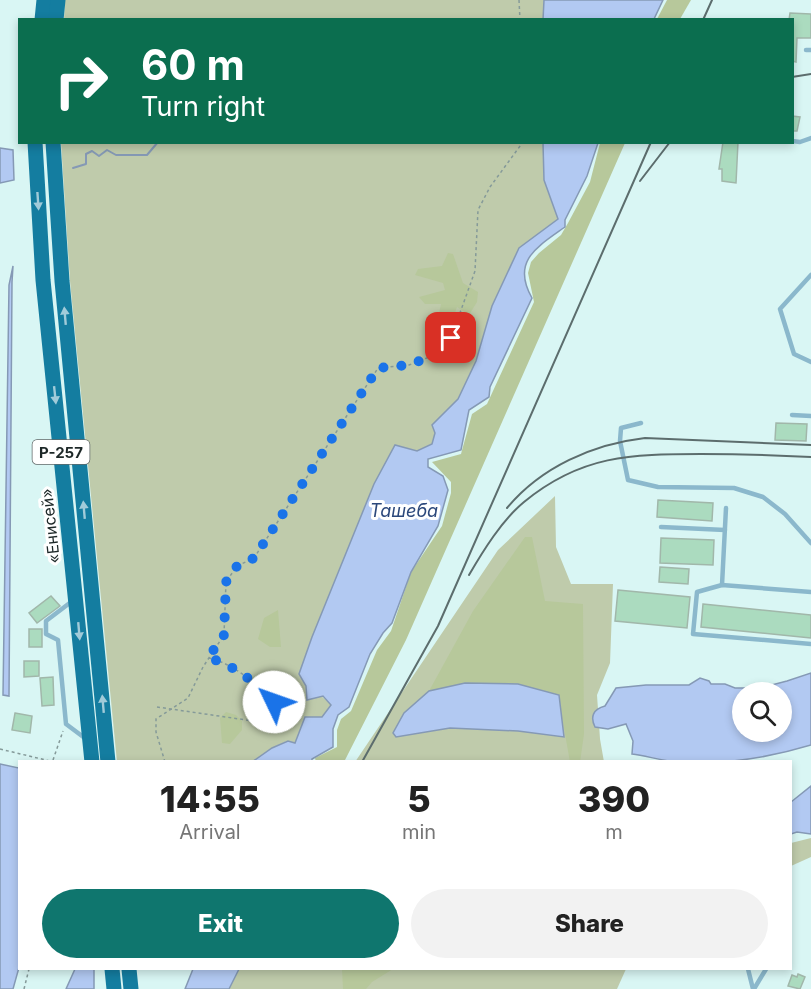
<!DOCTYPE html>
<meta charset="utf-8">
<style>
body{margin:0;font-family:Inter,sans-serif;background:#f2f2f2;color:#222;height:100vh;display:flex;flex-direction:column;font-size:22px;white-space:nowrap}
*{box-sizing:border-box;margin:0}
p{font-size:20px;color:#767676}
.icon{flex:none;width:33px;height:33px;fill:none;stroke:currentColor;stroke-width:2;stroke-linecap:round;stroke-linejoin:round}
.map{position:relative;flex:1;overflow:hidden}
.details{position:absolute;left:18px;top:760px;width:774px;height:210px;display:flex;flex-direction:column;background:#fff;border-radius:0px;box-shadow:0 3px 9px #0003}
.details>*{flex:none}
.banner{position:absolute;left:18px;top:18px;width:776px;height:126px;border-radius:0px;box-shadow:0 3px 9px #0003;background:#0b6e4f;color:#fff;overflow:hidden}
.fabs{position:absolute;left:732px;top:682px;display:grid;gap:12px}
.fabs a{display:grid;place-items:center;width:60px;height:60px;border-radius:50%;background:#fff;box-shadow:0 3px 9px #0003;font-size:30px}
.pin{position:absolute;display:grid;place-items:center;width:51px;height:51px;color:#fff;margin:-26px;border-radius:12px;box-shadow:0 3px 9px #0006}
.me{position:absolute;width:66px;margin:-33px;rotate:312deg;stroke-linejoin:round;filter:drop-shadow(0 0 4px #0008)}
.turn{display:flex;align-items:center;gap:21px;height:126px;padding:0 24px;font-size:27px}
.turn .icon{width:78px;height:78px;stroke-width:2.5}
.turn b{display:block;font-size:42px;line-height:51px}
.eta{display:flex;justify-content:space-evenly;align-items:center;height:102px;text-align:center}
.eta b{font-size:36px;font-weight:800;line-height:42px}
.button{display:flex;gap:12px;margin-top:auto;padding:12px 24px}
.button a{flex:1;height:69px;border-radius:36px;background:#0f766e;color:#fff;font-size:24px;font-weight:800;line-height:69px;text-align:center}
.button a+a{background:#f2f2f2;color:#222}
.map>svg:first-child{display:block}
.green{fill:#bfcbab}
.forest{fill:#b7c89b}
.water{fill:#b2c9f2;stroke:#8599b5;stroke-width:1.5;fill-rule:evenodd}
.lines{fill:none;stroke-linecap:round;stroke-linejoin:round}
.stream{stroke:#8599b5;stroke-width:2}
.building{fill:#abdbbf;stroke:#a1b7aa;stroke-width:1.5}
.path{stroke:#859a99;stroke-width:1.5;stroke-dasharray:3 3;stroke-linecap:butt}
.service{stroke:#8bb8cc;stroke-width:4.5}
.trunk{stroke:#147da0;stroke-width:15}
.rail{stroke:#5c6d6d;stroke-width:2}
.oneway{fill:#a1cbd9}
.route{stroke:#1a73e8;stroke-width:10;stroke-dasharray:0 18}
.labels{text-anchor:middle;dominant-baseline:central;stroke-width:6;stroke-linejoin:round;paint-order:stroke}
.shield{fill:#fff;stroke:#616868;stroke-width:1.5}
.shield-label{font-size:15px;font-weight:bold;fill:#1d2828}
.street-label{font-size:16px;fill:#1d2828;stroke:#fff}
.water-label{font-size:18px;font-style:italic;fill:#2c487b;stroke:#fff}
</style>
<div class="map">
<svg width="811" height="989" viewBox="0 0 811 989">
<rect width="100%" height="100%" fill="#d9f6f4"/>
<!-- green -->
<g class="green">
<polygon points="65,0 544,0 543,20 64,20"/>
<path d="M61,143H543L544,180L558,219L519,248L492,306L476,361L458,399L432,425L435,433L432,444L417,451L396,445L299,674C307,688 320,693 331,705L322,718L305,717L295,744L287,741L272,748L252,762H117L70,281Z"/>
<polygon points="555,496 556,547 571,584 613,584 610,663 597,695 600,739 604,762 355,762 498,550"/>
<polygon points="811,838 811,857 791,866 791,843"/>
<polygon points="228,969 626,969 617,989 218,989"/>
</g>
<!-- forest -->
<g class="forest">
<polygon points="667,0 691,0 680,19 657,19"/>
<polygon points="600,143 625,143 406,640 344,762 316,762 315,758 337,747 337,730 341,719 351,711 377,650 391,631 411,572 442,526 451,493 451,482 432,462 461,454 472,414 487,404 534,302 528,273 531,262 539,253 561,235 568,223 590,182"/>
<polygon points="448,253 453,254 463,283 478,292 477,302 469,315 457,307 447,336 439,338 435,331 441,304 425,304 419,297 445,290 443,283 415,275 418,269 442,266"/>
<polygon points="525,537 532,537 545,601 583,604 584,734 580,762 570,762 558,695 518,684 465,683 429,691 473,611"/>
<polygon points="278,610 281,647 270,647 258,639 264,618"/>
<polygon points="226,712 236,715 242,721 242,730 230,744 222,743 220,718"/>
<polygon points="342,969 393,969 372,982 366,989 343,989"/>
</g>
<!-- water -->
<g class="water">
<polygon points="544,0 663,0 654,19 543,20"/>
<path d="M543,143H598L587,176L565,220V227C537,247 511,261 532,298L490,387L489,397L469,410L461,450L428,459V467L443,476L448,490L438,526L411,572L392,623L383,633L370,654L349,707L338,715L333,729V747L312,759V762H252L272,748L288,741L295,743L305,717H322L331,705L323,696L307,700L306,686L299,674L312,637L374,484L395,445L417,451L432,444L435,433L432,425L458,399L476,361L492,306L519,248L558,219L544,180Z"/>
<polygon points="0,148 13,150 14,180 0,183"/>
<polygon points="13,266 12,282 9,696 3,695 9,285"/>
<path d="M811,673V745C768,758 723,765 678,762C663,761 647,756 632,754L633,741L626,724L608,729L595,727C590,717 593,709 605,706L616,688L646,685H689L700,678L709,681L711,684H725L735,688H760L787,681ZM742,693H782V732H742Z"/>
<polygon points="465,683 518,684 559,695 564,737 518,731 450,728 396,737 393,733 404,713 429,691"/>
<polygon points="0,764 19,768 20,964 13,989 0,989"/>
<polygon points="811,786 811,834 797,832 791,834 791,802"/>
<polygon points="75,969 94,969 94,989 66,989"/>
<polygon points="193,969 239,969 229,989 185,989"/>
</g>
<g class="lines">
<!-- stream -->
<polyline class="stream" points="73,168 86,164 86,154 92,151 99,156 107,150 116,155 147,155 158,142"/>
</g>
<!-- building -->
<g class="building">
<polygon points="790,13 811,14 811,38 797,38 796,62 792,61 792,20 789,20"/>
<polygon points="792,116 800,117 797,131 792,131"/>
<polygon points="723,142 738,142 736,183 722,181 722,169 719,169"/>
<polygon points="776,423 807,424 806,441 775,440"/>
<polygon points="658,500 713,503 712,521 657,517"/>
<polygon points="661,538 714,540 713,565 660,563"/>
<polygon points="660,567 689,569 688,584 659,582"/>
<polygon points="618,590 690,597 687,628 615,621"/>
<polygon points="51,596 60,606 37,623 29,613"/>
<polygon points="703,604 811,615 811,638 701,627"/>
<rect x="29" y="629" width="13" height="18"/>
<polygon points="24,661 39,661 39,676 24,677"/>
<polygon points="53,677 54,705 42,706 40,678"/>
<polygon points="15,713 32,716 30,733 12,730"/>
<polygon points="798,974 805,977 800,989 788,986 792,975 797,977"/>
</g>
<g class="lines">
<!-- path -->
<g class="path">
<polyline points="519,0 520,20"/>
<path d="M157,707L260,722L275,713L274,702C257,684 234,664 209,658"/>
<polyline points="0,749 54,762"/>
<polyline points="53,760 63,731"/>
<polyline points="165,762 156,732 156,719 188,698 203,667 224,635 226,582 237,566 254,558 378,368 409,365 437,354 451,338 475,271 478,210 490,187 523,142"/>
<polyline points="24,989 29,969"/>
</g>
<!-- service -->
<g class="service">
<polyline points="806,50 811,50"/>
<polyline points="792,141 800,142 811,138"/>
<polyline points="811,275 780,309 794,354 811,362"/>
<polyline points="792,415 811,416"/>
<polyline points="641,423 621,428 620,441 628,480 658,487 734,488 763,497 785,514 811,543"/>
<polyline points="661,527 725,530"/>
<polyline points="722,585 726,508"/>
<polyline points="811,592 722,585 697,592 693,634 811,644"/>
<polyline points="71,602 46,621 46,634 58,640 66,724 86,739"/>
<polyline points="748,969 753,989"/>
<polyline points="754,989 766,969"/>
</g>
<!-- trunk -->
<g class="trunk">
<polyline points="42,20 44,0"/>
<polyline points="56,20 58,0"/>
<polyline points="35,142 43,280 92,762"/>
<polyline points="53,142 62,281 108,762"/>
<polyline points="112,969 114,989"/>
<polyline points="129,969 131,989"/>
</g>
<!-- rail -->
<g class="rail">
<polyline points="703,20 712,0"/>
<polyline points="792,77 811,74"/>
<polyline points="640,181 670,142"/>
<path d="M507,508C541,467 593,444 645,438L811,445"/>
<path d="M469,575C483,551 502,520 524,502C581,455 631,454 701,454C738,454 774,455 811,457"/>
<polyline points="362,762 438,626 651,142"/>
</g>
</g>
<!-- one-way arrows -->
<defs><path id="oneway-solid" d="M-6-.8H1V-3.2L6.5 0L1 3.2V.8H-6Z" transform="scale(1.5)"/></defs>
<g class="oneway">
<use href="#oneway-solid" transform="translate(38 201) rotate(86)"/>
<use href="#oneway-solid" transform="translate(65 316) rotate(-95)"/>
<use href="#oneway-solid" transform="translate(55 395) rotate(84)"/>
<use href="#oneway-solid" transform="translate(84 510) rotate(-95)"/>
<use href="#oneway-solid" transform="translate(79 631) rotate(85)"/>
<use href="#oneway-solid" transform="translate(103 704) rotate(-95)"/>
</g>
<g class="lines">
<!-- route -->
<path class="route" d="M274,702C256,683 233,664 208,658L224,635L226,582L237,566L254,558L378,368L409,365L437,354L451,338"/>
</g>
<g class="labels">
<!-- shield labels -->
<rect class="shield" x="32.5" y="440" width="57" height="24" rx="4.5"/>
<g class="shield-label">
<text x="61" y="452">Р-257</text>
</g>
<!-- street labels -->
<g class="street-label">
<text transform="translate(50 526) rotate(-96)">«Енисей»</text>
</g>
<!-- water labels -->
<g class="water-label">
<text x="404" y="510">Ташеба</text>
</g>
</g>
</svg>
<div class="fabs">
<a><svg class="icon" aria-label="search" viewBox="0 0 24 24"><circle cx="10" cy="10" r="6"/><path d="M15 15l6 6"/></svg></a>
</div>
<div class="pin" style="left:451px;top:338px;background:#d93025"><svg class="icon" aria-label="arrive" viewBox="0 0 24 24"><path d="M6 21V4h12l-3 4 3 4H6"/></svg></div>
<svg class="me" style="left:274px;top:702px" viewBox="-20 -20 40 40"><circle r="19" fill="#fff"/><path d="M0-13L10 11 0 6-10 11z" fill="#1a73e8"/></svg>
<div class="banner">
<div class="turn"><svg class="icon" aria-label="right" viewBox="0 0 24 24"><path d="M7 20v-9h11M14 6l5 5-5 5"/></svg><div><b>60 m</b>Turn right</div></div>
</div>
<section class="details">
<div class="eta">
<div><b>14:55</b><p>Arrival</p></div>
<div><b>5</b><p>min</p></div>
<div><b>390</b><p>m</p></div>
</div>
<div class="button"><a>Exit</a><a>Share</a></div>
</section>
</div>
